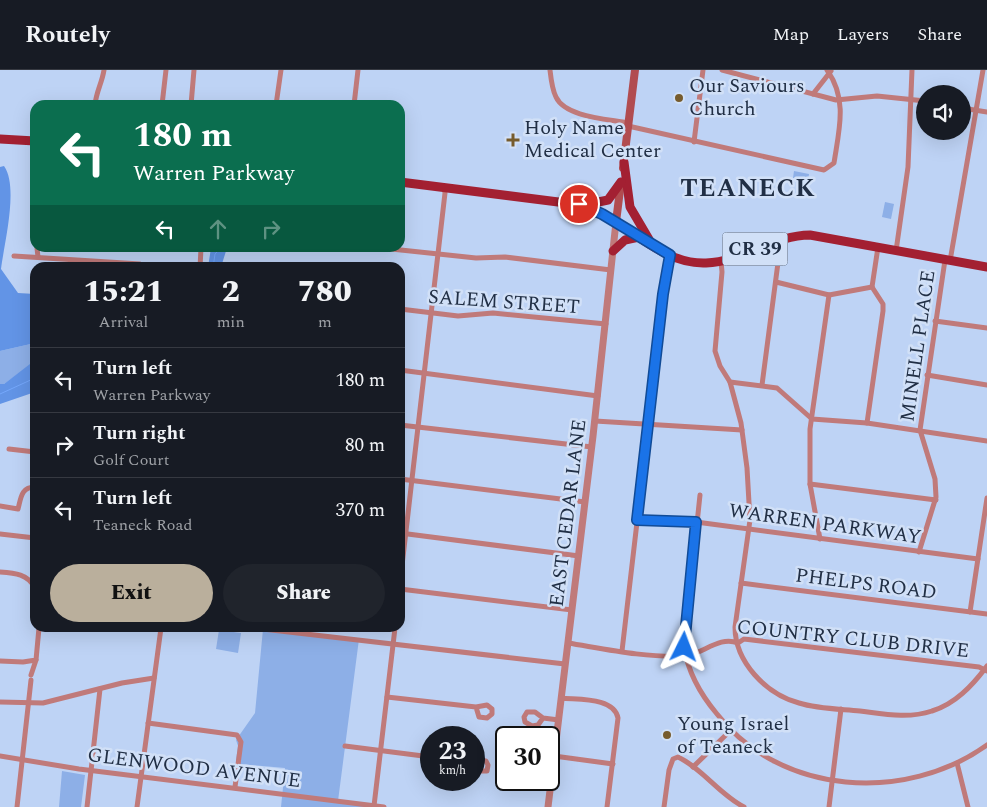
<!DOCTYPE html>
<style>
body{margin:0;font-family:Spectral,serif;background:#20242c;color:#f1f3f6;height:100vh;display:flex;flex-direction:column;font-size:19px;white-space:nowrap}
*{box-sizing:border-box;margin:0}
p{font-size:16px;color:#9ea1a6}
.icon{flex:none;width:28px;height:28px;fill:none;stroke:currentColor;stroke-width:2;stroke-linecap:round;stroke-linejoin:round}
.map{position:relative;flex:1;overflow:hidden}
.panel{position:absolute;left:30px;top:192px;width:375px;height:370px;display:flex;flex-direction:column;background:#171b24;border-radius:15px;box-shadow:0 5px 20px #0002}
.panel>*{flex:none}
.hud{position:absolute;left:30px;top:30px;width:375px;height:152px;border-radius:15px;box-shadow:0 5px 20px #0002;background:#0b6e4f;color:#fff;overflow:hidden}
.buttons{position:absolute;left:916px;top:15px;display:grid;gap:10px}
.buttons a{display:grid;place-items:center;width:55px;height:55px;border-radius:50%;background:#171b24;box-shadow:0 5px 20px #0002;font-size:25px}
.speed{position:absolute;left:420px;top:656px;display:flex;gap:10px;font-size:25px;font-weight:700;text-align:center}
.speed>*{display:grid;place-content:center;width:65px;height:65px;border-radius:50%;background:#171b24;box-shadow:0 5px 20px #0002;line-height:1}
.speed small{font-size:12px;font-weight:400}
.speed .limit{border:2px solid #111;border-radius:8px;background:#fff;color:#111}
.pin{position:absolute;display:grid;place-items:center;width:42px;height:42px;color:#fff;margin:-21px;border:2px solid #fff;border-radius:50%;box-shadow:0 1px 5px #0007}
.me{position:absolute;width:55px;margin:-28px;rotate:3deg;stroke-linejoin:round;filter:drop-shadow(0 0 4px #0008)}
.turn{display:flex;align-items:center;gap:18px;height:105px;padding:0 20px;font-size:22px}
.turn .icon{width:65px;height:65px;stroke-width:2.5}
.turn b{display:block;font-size:35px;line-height:42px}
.lanes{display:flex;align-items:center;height:48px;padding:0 20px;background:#0003;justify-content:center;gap:25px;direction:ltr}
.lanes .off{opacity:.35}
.eta{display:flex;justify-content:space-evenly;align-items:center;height:85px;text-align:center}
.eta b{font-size:30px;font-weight:800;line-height:35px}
.cta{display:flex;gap:10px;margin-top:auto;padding:10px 20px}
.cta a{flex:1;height:58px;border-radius:30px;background:#baaf9c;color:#111;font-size:20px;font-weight:800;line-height:58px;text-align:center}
.cta a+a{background:#20242c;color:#f1f3f6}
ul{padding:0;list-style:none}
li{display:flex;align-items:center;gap:15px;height:65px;padding:0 20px;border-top:1px solid #363941}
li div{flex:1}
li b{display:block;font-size:19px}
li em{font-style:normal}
header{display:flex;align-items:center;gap:30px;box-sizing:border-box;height:70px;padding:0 25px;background:#171b24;border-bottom:1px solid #363941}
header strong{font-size:24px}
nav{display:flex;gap:28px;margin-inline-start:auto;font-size:18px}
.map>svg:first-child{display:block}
.green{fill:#8dafe7}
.forest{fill:#6294e6}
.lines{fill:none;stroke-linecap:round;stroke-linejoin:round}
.stream{stroke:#75a8fc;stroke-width:1}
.minor{stroke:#c07a7a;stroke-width:5}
.tertiary{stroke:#c07a7a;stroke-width:7}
.secondary{stroke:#b14c50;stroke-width:8}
.primary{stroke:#a32032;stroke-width:9}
.route-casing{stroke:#114b97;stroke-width:12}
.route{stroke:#1a73e8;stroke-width:9}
.poi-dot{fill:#765b2d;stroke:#d1e0f7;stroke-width:2}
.labels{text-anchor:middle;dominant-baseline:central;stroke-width:5;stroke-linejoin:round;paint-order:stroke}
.shield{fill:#d1e0f7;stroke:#56647a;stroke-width:1}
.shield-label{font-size:19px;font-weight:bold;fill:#212f45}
.poi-label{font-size:20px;fill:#212f45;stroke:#d1e0f7;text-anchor:start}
.street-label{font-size:20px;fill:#212f45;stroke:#d1e0f7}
.district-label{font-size:25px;font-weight:bold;letter-spacing:1px;fill:#212f45;stroke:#d1e0f7}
</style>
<header>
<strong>Routely</strong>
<nav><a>Map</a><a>Layers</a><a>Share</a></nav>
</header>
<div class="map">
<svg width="987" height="737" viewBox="0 0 987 737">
<rect width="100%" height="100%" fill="#bed3f5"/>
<!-- green -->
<g class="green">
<polygon points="794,101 809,104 808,111 793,108"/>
<polygon points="885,132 894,134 891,149 882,147"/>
<polygon points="35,273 35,294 30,295 4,314 0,314 0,281"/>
<polygon points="263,559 359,569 338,731 368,737 281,737 285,698 240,694 236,690 238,676 236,670 255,643"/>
<polygon points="219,560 241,563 238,583 216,579"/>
<polygon points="62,701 85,705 81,737 59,737"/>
</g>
<!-- forest -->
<g class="forest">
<path d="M4,96C19,117 4,174 1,199L18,223L35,224V273L0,281V97Z"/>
<polygon points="211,178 240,178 226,181 221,197 208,197"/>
<polygon points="30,294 35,294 35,322 0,334 0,314 4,314"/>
</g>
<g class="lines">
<!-- stream -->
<g class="stream">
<polyline points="213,198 215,184 221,178"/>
<polyline points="0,324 35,308"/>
</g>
<!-- minor -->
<g class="minor">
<path d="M550,0C551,9 552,19 556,27C565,47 608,49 628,53"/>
<polyline points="722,0 836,30 877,26 925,31"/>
<polyline points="813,24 831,1"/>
<path d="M95,35C96,22 102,13 104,0"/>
<polyline points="162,35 166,0"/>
<polyline points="191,35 194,0"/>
<polyline points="276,35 281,0"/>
<polyline points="354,35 358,0"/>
<polyline points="962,38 987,42"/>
<path d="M628,56L824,100L834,93C839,60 848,29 827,0"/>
<polyline points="694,72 703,0"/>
<polyline points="37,178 38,187"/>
<polyline points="382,178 476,188 505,187 611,200"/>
<polyline points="896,181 908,97 912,0"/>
<polyline points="14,186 140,194"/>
<path d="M721,191L722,202L715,281L720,296L730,312L741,353L747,398L750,450L735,557C735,592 766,624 799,633C818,639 840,639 860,641C884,644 908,649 932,641C955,634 972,616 987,596"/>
<polyline points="950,191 983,0"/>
<polyline points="200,198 201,178"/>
<polyline points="776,212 829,225 872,217"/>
<polyline points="872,217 878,177"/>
<polyline points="400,239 458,246 493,243 606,254"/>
<polyline points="935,251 987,258"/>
<polyline points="400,300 598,326"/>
<polyline points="927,305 987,315"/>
<polyline points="730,312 777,318 812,349 867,353 987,371"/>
<polyline points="762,315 779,185 777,171"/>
<polyline points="595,351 742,360"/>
<polyline points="867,353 883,241 883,234 872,217"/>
<polyline points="400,355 592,377"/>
<polyline points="9,379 35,382"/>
<polyline points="400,409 585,432"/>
<polyline points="810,414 936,430"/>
<path d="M700,425L684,577C688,602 701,625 717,644C781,726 906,733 987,675"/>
<path d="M0,436L18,439C21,428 21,417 35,417"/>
<polyline points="637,450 696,452 978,489"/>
<polyline points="400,463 579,486"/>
<polyline points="0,464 35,468"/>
<polyline points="820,469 810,414 810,359 829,225"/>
<polyline points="919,482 936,427 935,409 920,360 945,190"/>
<path d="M0,502C15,503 28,504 35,518"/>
<polyline points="400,513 445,123 444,117"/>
<polyline points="741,513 987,544"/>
<polyline points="400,519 572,540"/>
<polyline points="970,542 987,428"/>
<polyline points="254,558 565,594"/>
<path d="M568,573C605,579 646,588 684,586C702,585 719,565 738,573L744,569L979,597L987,601"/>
<polyline points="622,581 663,229 670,186"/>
<polyline points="0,591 23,592 36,590 39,558"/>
<polyline points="31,605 36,590"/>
<polyline points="387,627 476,637 487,635 492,639 492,644 487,648 479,647 476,637"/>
<path d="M561,628C578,630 614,627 618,648L607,737"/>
<polyline points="0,632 43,633 122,613 154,608"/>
<polyline points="543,648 538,655 532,656 525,652 524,647 527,642 535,642 543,648 559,650"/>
<polyline points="148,653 237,665 241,672 235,717"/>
<polyline points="345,676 431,687"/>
<polyline points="0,686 79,699 384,737"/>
<polyline points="554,686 613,694"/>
<polyline points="474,690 486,691 488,695 487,701 474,701"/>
<polyline points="957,693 968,737"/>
<polyline points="693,697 731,660"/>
<polyline points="519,710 526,714 532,710"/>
<polyline points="374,736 395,558"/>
<polyline points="17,737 31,610"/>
<polyline points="87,737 100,619"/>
<polyline points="137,737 161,558"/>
<path d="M664,737L669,700L673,689L678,687C703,699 719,724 744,737"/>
<polyline points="829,737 841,639"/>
</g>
<!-- tertiary -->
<polyline class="tertiary" points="548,737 593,366 616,152"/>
<!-- secondary -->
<g class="secondary">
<polyline points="623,98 635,0"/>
<polyline points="616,152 621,112"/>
</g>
<!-- primary -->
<g class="primary">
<polyline points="0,69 35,71"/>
<polyline points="624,92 630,137 650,171"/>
<path d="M400,112L582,135C625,148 658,195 706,193C743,192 774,165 810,165L987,197"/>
<polyline points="584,135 608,130 621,112"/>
<polyline points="613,181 625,170 639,167"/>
</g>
</g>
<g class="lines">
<!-- route casing -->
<g class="route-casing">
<polyline id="route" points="579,134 602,144 670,185 663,224 637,450 696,452 684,577"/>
</g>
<!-- route -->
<use href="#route" class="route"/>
</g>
<!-- markers -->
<g class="poi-dot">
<circle cx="679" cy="28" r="5"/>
<path d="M510.5 62.5h5v5h5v5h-5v5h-5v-5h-5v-5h5z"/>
<circle cx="667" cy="665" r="5"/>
</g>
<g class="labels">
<!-- shield labels -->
<rect class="shield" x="722.5" y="162.5" width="65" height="33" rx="4"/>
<g class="shield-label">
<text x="755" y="179">CR 39</text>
</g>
<!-- poi labels -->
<g class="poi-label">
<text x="689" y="16">Our Saviours<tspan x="689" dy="23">Church</tspan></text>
<text x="524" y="58">Holy Name<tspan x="524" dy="23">Medical Center</tspan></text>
<text x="677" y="654">Young Israel<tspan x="677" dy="23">of Teaneck</tspan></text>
</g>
<!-- street labels -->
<g class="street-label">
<text transform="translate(504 232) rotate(4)">SALEM STREET</text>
<text transform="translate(918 276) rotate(-82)">MINELL PLACE</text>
<text transform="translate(568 443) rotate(-83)">EAST CEDAR LANE</text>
<text transform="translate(825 454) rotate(8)">WARREN PARKWAY</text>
<text transform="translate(866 514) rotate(7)">PHELPS ROAD</text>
<text transform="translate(853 569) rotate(6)">COUNTRY CLUB DRIVE</text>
<text transform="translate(194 698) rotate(7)">GLENWOOD AVENUE</text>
</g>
<!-- district labels -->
<g class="district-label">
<text x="748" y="119">TEANECK</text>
</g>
</g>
</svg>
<div class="buttons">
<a><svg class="icon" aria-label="sound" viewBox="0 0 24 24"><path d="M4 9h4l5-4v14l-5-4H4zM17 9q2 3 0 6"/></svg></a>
</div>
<div class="speed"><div>23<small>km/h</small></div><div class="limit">30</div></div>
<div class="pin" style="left:579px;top:134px;background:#d93025"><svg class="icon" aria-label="arrive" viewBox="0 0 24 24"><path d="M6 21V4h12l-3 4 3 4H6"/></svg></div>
<svg class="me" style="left:684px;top:577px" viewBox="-20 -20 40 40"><path d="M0-17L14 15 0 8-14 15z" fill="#1a73e8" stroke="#fff" stroke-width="4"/></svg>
<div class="hud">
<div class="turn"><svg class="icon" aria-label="left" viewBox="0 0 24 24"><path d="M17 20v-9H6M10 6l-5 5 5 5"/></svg><div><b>180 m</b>Warren Parkway</div></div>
<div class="lanes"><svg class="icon" aria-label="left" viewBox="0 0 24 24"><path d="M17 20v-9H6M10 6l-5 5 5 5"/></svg><svg class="icon off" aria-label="ahead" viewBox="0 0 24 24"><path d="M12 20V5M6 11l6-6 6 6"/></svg><svg class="icon off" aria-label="right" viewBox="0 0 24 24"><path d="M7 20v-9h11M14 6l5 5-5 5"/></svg></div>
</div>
<section class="panel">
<div class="eta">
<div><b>15:21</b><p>Arrival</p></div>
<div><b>2</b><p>min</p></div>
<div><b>780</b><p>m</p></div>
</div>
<ul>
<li><svg class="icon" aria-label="left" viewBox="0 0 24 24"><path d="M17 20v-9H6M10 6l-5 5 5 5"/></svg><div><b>Turn left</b><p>Warren Parkway</p></div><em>180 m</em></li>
<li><svg class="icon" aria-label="right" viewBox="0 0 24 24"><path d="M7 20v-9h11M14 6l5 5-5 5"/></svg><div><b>Turn right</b><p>Golf Court</p></div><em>80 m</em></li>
<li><svg class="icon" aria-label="left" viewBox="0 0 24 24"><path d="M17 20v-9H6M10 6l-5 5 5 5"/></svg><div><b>Turn left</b><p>Teaneck Road</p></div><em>370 m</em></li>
</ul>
<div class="cta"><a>Exit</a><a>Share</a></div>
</section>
</div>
